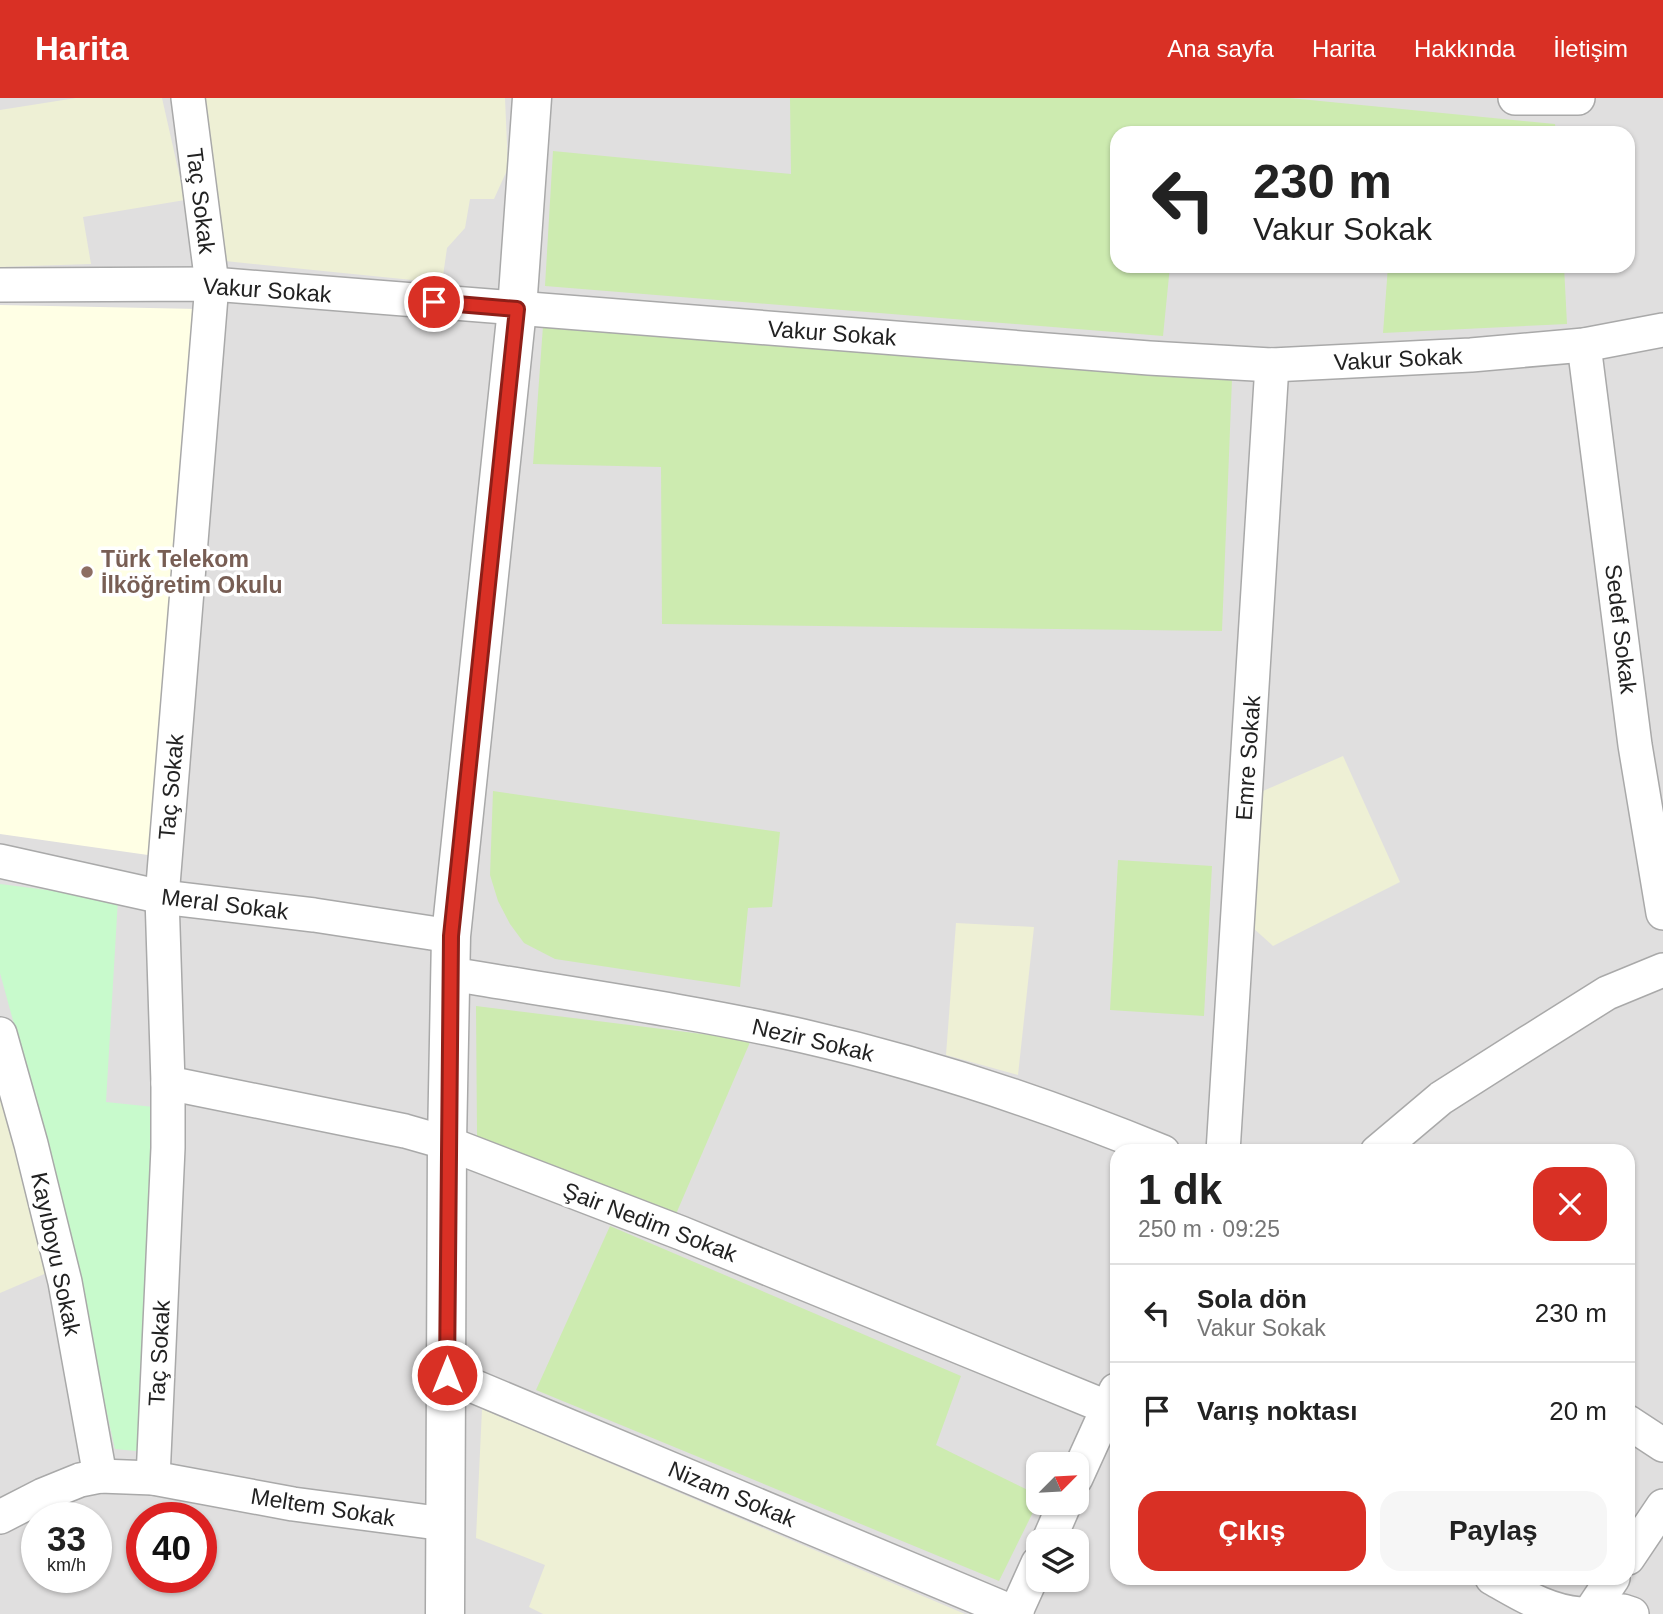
<!DOCTYPE html>
<html lang="tr">
<meta charset="utf-8">
<style>
body{margin:0;font-family:Arial,sans-serif;background:#f6f6f6;color:#222;height:100vh;display:flex;flex-direction:column;font-size:26px;white-space:nowrap}
*{box-sizing:border-box;margin:0}
p{font-size:23px;color:#767676}
.icon{flex:none;width:38px;height:38px;fill:none;stroke:currentColor;stroke-width:2;stroke-linecap:round;stroke-linejoin:round}
.map{position:relative;flex:1;overflow:hidden}
.details{position:absolute;left:1110px;top:1046px;width:525px;height:441px;display:flex;flex-direction:column;background:#fff;border-radius:21px;box-shadow:0 2px 5px #0004}
.details>*{flex:none}
.hud{position:absolute;left:1110px;top:28px;width:525px;height:147px;border-radius:21px;box-shadow:0 2px 5px #0004;background:#fff;color:#222;overflow:hidden}
.needle{width:46px;rotate:66deg}
.buttons{position:absolute;left:1026px;top:1354px;display:grid;gap:14px}
.buttons a{display:grid;place-items:center;width:63px;height:63px;border-radius:14px;background:#fff;box-shadow:0 2px 5px #0004;font-size:35px}
.speed{position:absolute;left:21px;top:1404px;display:flex;gap:14px;font-size:35px;font-weight:700;text-align:center}
.speed>*{display:grid;place-content:center;width:91px;height:91px;border-radius:50%;background:#fff;box-shadow:0 2px 5px #0004;line-height:1}
.speed small{font-size:18px;font-weight:400}
.speed .limit{border:10px solid #d22;background:#fff;color:#111}
.pin{position:absolute;display:grid;place-items:center;width:60px;height:60px;color:#fff;margin:-30px;border:4px solid #fff;border-radius:50%;box-shadow:0 2px 7px #0007}
.me{position:absolute;width:77px;margin:-38px;rotate:0deg;stroke-linejoin:round;filter:drop-shadow(0 0 5px #0008)}
.turn{display:flex;align-items:center;gap:24px;height:147px;padding:0 28px;font-size:32px}
.turn .icon{width:91px;height:91px;stroke-width:2.5}
.turn b{display:block;font-size:49px;line-height:60px}
.round{display:grid;place-items:center;flex:none;width:74px;height:74px;border-radius:21px;background:#f6f6f6}
.summary{display:flex;align-items:center;justify-content:space-between;height:119px;padding:0 28px}
h1{font-size:42px;font-weight:800;line-height:52px}
.primary-button{display:flex;gap:14px;margin-top:auto;padding:14px 28px}
.primary-button a{flex:1;height:80px;border-radius:21px;background:#d93025;color:#fff;font-size:28px;font-weight:800;line-height:80px;text-align:center}
.primary-button a+a{background:#f6f6f6;color:#222}
ul{padding:0;list-style:none}
li{display:flex;align-items:center;gap:21px;height:98px;padding:0 28px;border-top:2px solid #e0e0e0}
li div{flex:1}
li b{display:block;font-size:26px}
li em{font-style:normal}
header{display:flex;align-items:center;gap:42px;box-sizing:border-box;height:98px;padding:0 35px;background:#d93025;color:#fff}
header strong{font-size:33px}
nav{display:flex;gap:38px;margin-inline-start:auto;font-size:24px}
.map>svg:first-child{display:block}
.residential{fill:#e0dfdf;fill-rule:evenodd}
.education{fill:#ffffe5}
.farmland{fill:#eef0d5}
.grass{fill:#cdebb0}
.park{fill:#c8facc}
.lines{fill:none;stroke-linecap:round;stroke-linejoin:round}
.minor-casing{stroke:#a9a9a9;stroke-width:36}
.tertiary-casing{stroke:#a9a9a9;stroke-width:41}
.minor{stroke:#fff;stroke-width:33}
.tertiary{stroke:#fff;stroke-width:38}
.route-casing{stroke:#8d1f18;stroke-width:18}
.route{stroke:#d93025;stroke-width:12}
.education-dot{fill:#8d6e63;stroke:#fff;stroke-width:2.5}
.labels{text-anchor:middle;dominant-baseline:central;stroke-width:7;stroke-linejoin:round;paint-order:stroke}
.street-label{font-size:23px;fill:#222;stroke:#fff}
.education-label{font-size:23px;font-weight:bold;fill:#785e54;stroke:#fff;text-anchor:start}
</style>
<header>
<strong>Harita</strong>
<nav><a>Ana sayfa</a><a>Harita</a><a>Hakkında</a><a>İletişim</a></nav>
</header>
<div class="map">
<svg width="1663" height="1516" viewBox="0 0 1663 1516">
<rect width="100%" height="100%" fill="#f2efe9"/>
<!-- residential -->
<path class="residential" d="M0,0H1663V1516H0ZM1116,35H1628V168H1116ZM1116,1054H1628V1480H1116ZM1038,1367H1076V1405H1038ZM37,1419H96V1479H37ZM142,1419H201V1479H142ZM1038,1444H1076V1482H1038Z"/>
<!-- education -->
<polygon class="education" points="0,207 199,211 148,757 0,736"/>
<!-- farmland -->
<g class="farmland">
<polygon points="76,0 162,0 185,102 83,119 91,166 0,169 0,12"/>
<polygon points="202,0 505,0 508,70 494,101 470,101 465,130 447,150 442,185 225,163"/>
<polygon points="1343,658 1400,784 1273,848 1252,829 1263,693"/>
<polygon points="956,825 1034,829 1018,977 946,957"/>
<polygon points="0,983 49,1174 0,1195"/>
<polygon points="482,1311 965,1516 543,1516 529,1509 545,1467 476,1440"/>
</g>
<!-- grass -->
<g class="grass">
<polygon points="790,0 1290,0 1555,26 1556,35 1116,35 1116,168 1170,168 1163,238 545,188 553,53 791,76"/>
<polygon points="1388,168 1564,168 1567,226 1383,235"/>
<polygon points="543,228 1232,281 1222,533 662,526 661,369 533,366"/>
<polygon points="493,693 780,734 772,809 748,810 740,889 555,861 524,845 510,826 498,803 490,777"/>
<polygon points="1118,762 1212,768 1204,918 1110,912"/>
<polygon points="476,908 751,942 676,1116 477,1039"/>
<polygon points="610,1128 961,1278 936,1347 1038,1397 1038,1404 999,1483 536,1292"/>
</g>
<!-- park -->
<polygon class="park" points="0,786 118,801 106,1004 154,1009 146,1354 115,1351 43,1032 0,875"/>
<g class="lines">
<!-- minor casing -->
<g class="minor-casing">
<g id="minor">
<polyline points="1515,0 1578,0"/>
<polyline points="0,187 212,186 1149,260 1272,267 1471,257 1584,247 1663,232"/>
<polyline points="1584,247 1635,647 1663,815"/>
<polyline points="0,763 162,799 314,817 451,838"/>
<path d="M452,876C569,896 687,912 803,938C926,966 1046,1006 1163,1054"/>
<polyline points="0,936 31,1046 65,1184 100,1378"/>
<polyline points="168,985 405,1033 447,1045 681,1135 1116,1313"/>
<polyline points="1223,1054 1272,267"/>
<polyline points="1377,1054 1441,1000 1529,944 1607,895 1663,872"/>
<polyline points="447,1277 1017,1516"/>
<polyline points="1628,1324 1663,1347"/>
<polyline points="153,1380 168,1050 168,985 162,799 212,186 188,0"/>
<polyline points="1076,1380 1116,1292"/>
<polyline points="0,1419 43,1397 80,1382 100,1378 153,1380 293,1406 445,1426"/>
<polyline points="1048,1444 1065,1405"/>
<polyline points="1628,1460 1663,1408"/>
<path d="M1492,1480C1521,1496 1546,1513 1580,1516"/>
<polyline points="1015,1516 1038,1465"/>
<polyline points="1589,1516 1613,1480"/>
<polyline points="1596,1516 1623,1513 1632,1516"/>
</g>
</g>
<!-- tertiary casing -->
<g class="tertiary-casing">
<polyline id="tertiary" points="445,1516 447,1045 451,838 517,211 532,0"/>
</g>
<!-- minor -->
<use href="#minor" class="minor"/>
<!-- tertiary -->
<use href="#tertiary" class="tertiary"/>
</g>
<g class="lines">
<!-- route casing -->
<g class="route-casing">
<polyline id="route" points="434,204 517,211 451,838 447,1277"/>
</g>
<!-- route -->
<use href="#route" class="route"/>
</g>
<!-- markers -->
<circle class="education-dot" cx="87" cy="474" r="7"/>
<g class="labels">
<!-- street labels -->
<g class="street-label">
<text transform="translate(201 103) rotate(83)">Taç Sokak</text>
<text transform="translate(267 192) rotate(4)">Vakur Sokak</text>
<text transform="translate(832 235) rotate(4)">Vakur Sokak</text>
<text transform="translate(1398 261) rotate(-3)">Vakur Sokak</text>
<text transform="translate(1621 531) rotate(83)">Sedef Sokak</text>
<text transform="translate(1248 660) rotate(-86)">Emre Sokak</text>
<text transform="translate(171 689) rotate(-85)">Taç Sokak</text>
<text transform="translate(225 806) rotate(7)">Meral Sokak</text>
<text transform="translate(813 942) rotate(13)">Nezir Sokak</text>
<text transform="translate(650 1124) rotate(21)">Şair Nedim Sokak</text>
<text transform="translate(56 1156) rotate(78)">Kayıboyu Sokak</text>
<text transform="translate(159 1255) rotate(-87)">Taç Sokak</text>
<text transform="translate(732 1396) rotate(23)">Nizam Sokak</text>
<text transform="translate(323 1409) rotate(9)">Meltem Sokak</text>
</g>
<!-- education labels -->
<g class="education-label">
<text x="101" y="461">Türk Telekom<tspan x="101" dy="26">İlköğretim Okulu</tspan></text>
</g>
</g>
</svg>
<div class="buttons">
<a><svg class="needle" viewBox="-14 -14 28 28"><path d="M0-13l5 13h-10z" fill="#e53935"/><path d="M0 13l5-13h-10z" fill="#767676"/></svg></a>
<a><svg class="icon" aria-label="layers" viewBox="0 0 24 24"><path d="M12 4l9 5-9 5-9-5zM3 14l9 5 9-5"/></svg></a>
</div>
<div class="speed"><div>33<small>km/h</small></div><div class="limit">40</div></div>
<div class="pin" style="left:434px;top:204px;background:#d93025"><svg class="icon" aria-label="arrive" viewBox="0 0 24 24"><path d="M6 21V4h12l-3 4 3 4H6"/></svg></div>
<svg class="me" style="left:447px;top:1277px" viewBox="-20 -20 40 40"><circle r="17" fill="#d93025" stroke="#fff" stroke-width="3"/><path d="M0-11L8 9 0 5-8 9z" fill="#fff"/></svg>
<div class="hud">
<div class="turn"><svg class="icon" aria-label="left" viewBox="0 0 24 24"><path d="M17 20v-9H6M10 6l-5 5 5 5"/></svg><div><b>230 m</b>Vakur Sokak</div></div>
</div>
<section class="details">
<div class="summary"><div><h1>1 dk</h1><p>250 m · 09:25</p></div><a class="round" style="background:#d93025;color:#fff"><svg class="icon" aria-label="close" viewBox="0 0 24 24"><path d="M6 6l12 12M18 6L6 18"/></svg></a></div>
<ul>
<li><svg class="icon" aria-label="left" viewBox="0 0 24 24"><path d="M17 20v-9H6M10 6l-5 5 5 5"/></svg><div><b>Sola dön</b><p>Vakur Sokak</p></div><em>230 m</em></li>
<li><svg class="icon" aria-label="arrive" viewBox="0 0 24 24"><path d="M6 21V4h12l-3 4 3 4H6"/></svg><div><b>Varış noktası</b></div><em>20 m</em></li>
</ul>
<div class="primary-button"><a>Çıkış</a><a>Paylaş</a></div>
</section>
</div>
